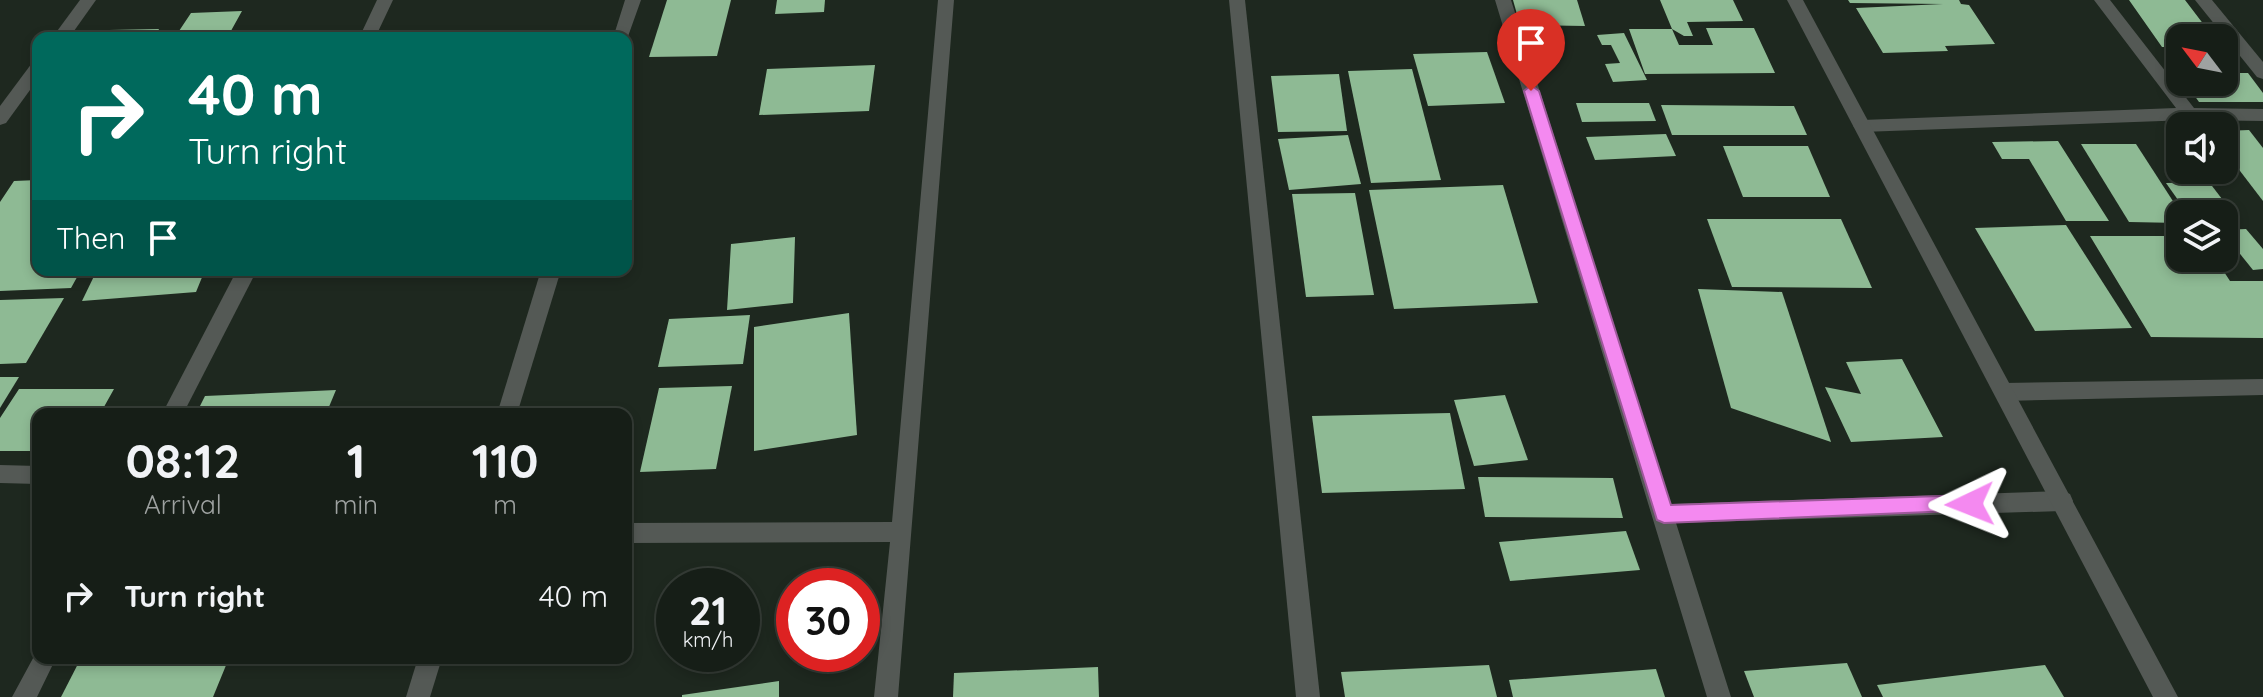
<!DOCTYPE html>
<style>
body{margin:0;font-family:Quicksand,sans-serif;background:#1f2720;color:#f1f3f6;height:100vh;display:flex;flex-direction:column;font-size:30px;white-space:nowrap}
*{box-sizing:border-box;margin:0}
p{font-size:26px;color:#9ea2a1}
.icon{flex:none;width:44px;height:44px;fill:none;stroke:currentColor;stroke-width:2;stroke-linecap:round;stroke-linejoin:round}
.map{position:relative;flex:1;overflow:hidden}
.details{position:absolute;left:32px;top:408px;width:600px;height:256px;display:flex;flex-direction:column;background:#161e17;border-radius:16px;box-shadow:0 4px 12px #0003,0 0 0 2px #353c36}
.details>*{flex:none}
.top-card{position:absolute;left:32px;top:32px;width:600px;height:244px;border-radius:16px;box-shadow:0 4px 12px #0003,0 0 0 2px #353c36;background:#00695c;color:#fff;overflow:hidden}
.needle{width:52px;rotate:302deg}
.fabs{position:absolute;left:2166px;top:24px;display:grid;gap:16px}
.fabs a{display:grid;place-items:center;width:72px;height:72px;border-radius:16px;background:#161e17;box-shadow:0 4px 12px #0003,0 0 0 2px #353c36;font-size:40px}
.speed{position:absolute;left:656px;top:568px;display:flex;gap:16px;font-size:40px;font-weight:700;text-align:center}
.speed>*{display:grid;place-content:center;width:104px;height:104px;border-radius:50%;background:#161e17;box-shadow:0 4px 12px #0003,0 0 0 2px #353c36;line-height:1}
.speed small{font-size:20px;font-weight:400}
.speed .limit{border:12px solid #d22;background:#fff;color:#111}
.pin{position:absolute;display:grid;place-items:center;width:68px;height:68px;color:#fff;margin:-82px -34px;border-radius:50% 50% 50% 0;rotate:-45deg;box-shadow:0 0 8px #0007}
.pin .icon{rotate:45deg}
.me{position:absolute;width:88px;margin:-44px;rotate:268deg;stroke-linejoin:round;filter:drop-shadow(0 0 6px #0008)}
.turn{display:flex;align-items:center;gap:28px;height:168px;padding:0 24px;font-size:36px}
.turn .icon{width:104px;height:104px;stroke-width:2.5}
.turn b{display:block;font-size:56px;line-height:68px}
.then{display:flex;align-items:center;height:76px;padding:0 24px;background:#0003;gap:16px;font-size:30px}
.eta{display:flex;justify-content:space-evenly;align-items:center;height:136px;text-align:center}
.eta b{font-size:48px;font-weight:700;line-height:56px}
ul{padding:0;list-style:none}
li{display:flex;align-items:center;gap:24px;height:104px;padding:0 24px}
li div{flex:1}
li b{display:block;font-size:30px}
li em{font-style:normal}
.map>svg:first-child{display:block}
.building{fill:#8eba94}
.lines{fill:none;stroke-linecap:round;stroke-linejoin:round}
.minor{fill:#545955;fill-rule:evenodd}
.tertiary{fill:#545955;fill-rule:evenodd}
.route{fill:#f489f0;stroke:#9f599c;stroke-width:2}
</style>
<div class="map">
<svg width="2263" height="697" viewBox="0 0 2263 697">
<rect width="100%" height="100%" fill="#1e281f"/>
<!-- building -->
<g class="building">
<polygon points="667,0 731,0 717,56 649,57"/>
<polygon points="777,0 825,0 824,12 775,14"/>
<polygon points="1513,0 1577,0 1585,26 1520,25"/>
<polygon points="1660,0 1733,0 1743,21 1687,22 1693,36 1684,36 1672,29"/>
<polygon points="1848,0 1959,0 1961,4 1969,5 1995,44 1945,46 1948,51 1883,53 1856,8 1943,4 1850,3"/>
<polygon points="2129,0 2185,0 2214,38 2180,38 2180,47 2162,47"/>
<polygon points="242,11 227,38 104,38 109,30 159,29 156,35 177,34 191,13"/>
<polygon points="1706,28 1754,28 1775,73 1645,74 1629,29 1672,29 1679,45 1713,45"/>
<polygon points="1624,33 1647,80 1613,82 1605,64 1620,63 1611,45 1602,45 1597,35"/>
<polygon points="1522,35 1556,36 1560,53 1526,53"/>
<polygon points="1487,52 1505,103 1428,106 1413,54"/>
<polygon points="875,65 869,111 759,115 767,69"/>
<polygon points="1412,69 1441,180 1371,183 1348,71"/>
<polygon points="2224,73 2248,73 2263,93 2263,102 2199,102 2187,85 2224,82"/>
<polygon points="1339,74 1347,131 1278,132 1271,76"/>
<polygon points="1576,103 1649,103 1656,121 1582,122"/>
<polygon points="1661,105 1794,106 1807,135 1672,135"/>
<polygon points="2249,130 2263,148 2263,201 2224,150 2224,131"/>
<polygon points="1666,134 1676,156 1595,160 1586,137"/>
<polygon points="1348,135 1361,184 1289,190 1278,139"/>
<polygon points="2058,141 2109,221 2066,221 2029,159 2002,159 1992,142"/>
<polygon points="2081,144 2136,144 2180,212 2180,223 2129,222"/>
<polygon points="1723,146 1808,146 1830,197 1743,197"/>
<polygon points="38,180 38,270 81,270 71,288 0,291 0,202 14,181"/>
<polygon points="2209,182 2235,216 2188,214 2166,183"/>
<polygon points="1503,185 1538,303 1394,309 1369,190"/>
<polygon points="1355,193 1374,295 1306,297 1292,194"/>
<polygon points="1707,219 1841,219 1872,288 1732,287"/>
<polygon points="2066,225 2132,328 2035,331 1975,228"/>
<polygon points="2246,229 2263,249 2263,269 2253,270 2224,234 2224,230"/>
<polygon points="2090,236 2180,236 2180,258 2215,258 2230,281 2263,281 2263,338 2151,337"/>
<polygon points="795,237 793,303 727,310 731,244"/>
<polygon points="97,270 205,270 196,292 82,301"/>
<polygon points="1698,289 1782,292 1831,442 1731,408"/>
<polygon points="64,298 26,363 0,364 0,300"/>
<polygon points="849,313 857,435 754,451 754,327"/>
<polygon points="750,315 743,364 658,367 669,319"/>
<polygon points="1902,359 1943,437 1851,442 1825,387 1861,394 1846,362"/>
<polygon points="0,377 19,377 0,408"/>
<polygon points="732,386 716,469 640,472 659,388"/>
<polygon points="19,389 114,389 100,414 38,414 38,451 0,451 0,418"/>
<polygon points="336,390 326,414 196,414 205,396"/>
<polygon points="1505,395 1528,460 1474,466 1454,400"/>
<polygon points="1450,413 1465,489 1322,493 1312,416"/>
<polygon points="1478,477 1613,478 1623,518 1485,517"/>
<polygon points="1626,531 1640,570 1510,581 1499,542"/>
<polygon points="81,658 229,658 213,697 61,697"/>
<polygon points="1847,663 1862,697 1754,697 1744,671"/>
<polygon points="1489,665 1497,697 1345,697 1341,672"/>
<polygon points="2045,665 2064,697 1883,697 1877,685"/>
<polygon points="1098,667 1099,697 953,697 954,673"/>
<polygon points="1656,669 1665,697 1513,697 1509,680"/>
<polygon points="779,681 779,697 682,697 682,695"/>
</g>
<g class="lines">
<!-- minor -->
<g class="minor">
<polygon points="80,0 96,0 69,38 52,38"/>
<polygon points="377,0 393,0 375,38 359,38"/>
<polygon points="625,0 641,0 626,42 626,38 613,38"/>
<polygon points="938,0 954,0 898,697 874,697 890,542 626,543 626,523 892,522"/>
<polygon points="1229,0 1245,0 1320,697 1296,697"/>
<polygon points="1495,0 1511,0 1670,504 2062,491 2070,494 2073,501 2070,508 2062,511 1676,523 1731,697 1707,697"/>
<polygon points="2094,0 2110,0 2194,108 2263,109 2263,121 2189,120 1862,132 1853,126 1862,120 2176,108"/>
<polygon points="2195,0 2212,0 2263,62 2263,79 2257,77"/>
<polygon points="38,61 38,79 6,123 0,125 0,106 32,63"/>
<polygon points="237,270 257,270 183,414 162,414"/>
<polygon points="541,270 561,270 517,414 497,414"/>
<polygon points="2263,379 2263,395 2004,401 1997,398 1994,392 1997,386 2004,383"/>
<polygon points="0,465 38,466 38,484 0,483"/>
<polygon points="38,649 38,658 56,658 37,697 12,697"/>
<polygon points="418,658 442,658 430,697 406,697"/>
</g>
<!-- tertiary -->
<polygon class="tertiary" points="1787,0 1803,0 2178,697 2153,697"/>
</g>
<!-- route -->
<polygon class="route" points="1531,85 1539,91 1671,505 1970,495 1977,498 1980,504 1977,510 1664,523 1657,520 1524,91"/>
</svg>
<div class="fabs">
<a><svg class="needle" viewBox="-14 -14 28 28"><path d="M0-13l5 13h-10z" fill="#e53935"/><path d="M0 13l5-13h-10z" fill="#9ea2a1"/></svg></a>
<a><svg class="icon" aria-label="sound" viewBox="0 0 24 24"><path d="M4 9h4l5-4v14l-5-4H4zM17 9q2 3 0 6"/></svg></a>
<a><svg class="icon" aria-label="layers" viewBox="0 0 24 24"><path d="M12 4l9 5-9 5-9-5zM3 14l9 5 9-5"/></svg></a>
</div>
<div class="speed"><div>21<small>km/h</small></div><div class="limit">30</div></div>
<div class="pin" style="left:1531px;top:91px;background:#d93025"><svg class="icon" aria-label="arrive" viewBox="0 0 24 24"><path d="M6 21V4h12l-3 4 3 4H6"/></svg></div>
<svg class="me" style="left:1970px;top:504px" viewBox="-20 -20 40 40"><path d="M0-17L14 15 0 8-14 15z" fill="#f489f0" stroke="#fff" stroke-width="4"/></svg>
<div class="top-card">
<div class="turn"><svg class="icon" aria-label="right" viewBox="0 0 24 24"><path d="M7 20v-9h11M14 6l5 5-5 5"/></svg><div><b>40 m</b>Turn right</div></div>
<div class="then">Then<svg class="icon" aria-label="arrive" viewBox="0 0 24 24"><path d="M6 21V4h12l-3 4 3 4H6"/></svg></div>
</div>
<section class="details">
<div class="eta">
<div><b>08:12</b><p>Arrival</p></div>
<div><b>1</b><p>min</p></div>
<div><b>110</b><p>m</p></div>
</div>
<ul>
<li><svg class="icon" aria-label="right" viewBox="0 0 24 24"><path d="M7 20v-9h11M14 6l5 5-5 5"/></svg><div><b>Turn right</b></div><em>40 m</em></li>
</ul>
</section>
</div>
